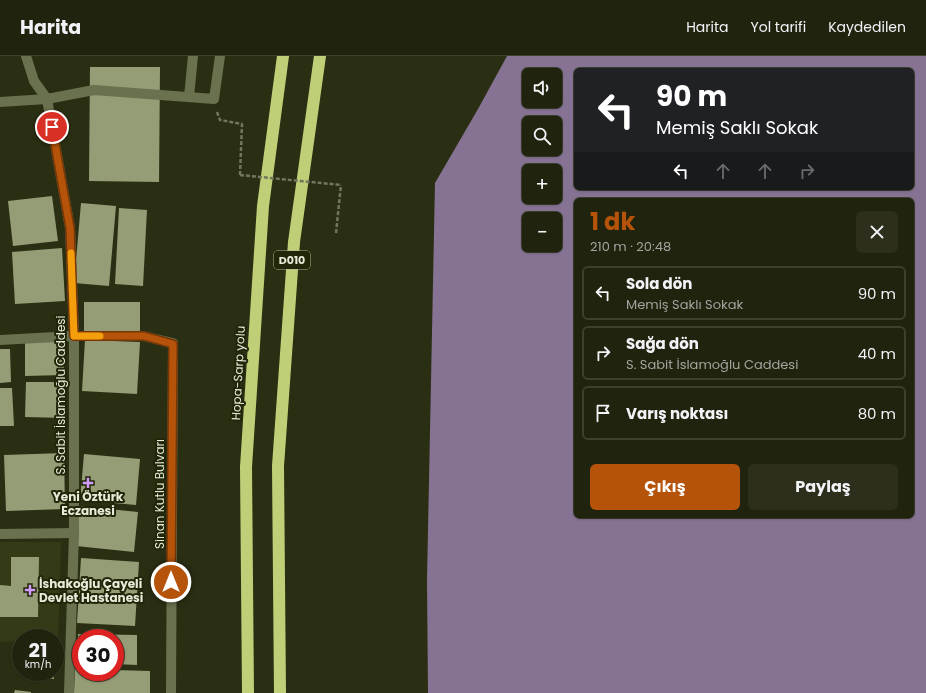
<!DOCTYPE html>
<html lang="tr">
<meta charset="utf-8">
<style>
body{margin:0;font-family:Poppins,sans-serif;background:#2d2f1c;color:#f1f3f6;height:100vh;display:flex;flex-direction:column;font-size:15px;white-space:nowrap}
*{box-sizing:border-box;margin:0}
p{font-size:13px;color:#a2a49e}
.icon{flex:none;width:22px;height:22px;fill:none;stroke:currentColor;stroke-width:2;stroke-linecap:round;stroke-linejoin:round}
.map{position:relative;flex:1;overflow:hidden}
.details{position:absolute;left:574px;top:142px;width:340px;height:320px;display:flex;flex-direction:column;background:#20230e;border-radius:6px;box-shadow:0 1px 3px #0004,0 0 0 1px #3d402e}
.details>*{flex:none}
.banner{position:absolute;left:574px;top:12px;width:340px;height:122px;border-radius:6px;box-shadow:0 1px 3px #0004,0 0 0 1px #3d402e;background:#202124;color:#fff;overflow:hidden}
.controls{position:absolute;left:522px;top:12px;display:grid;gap:8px}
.controls a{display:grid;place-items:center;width:40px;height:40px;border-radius:6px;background:#20230e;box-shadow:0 1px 3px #0004,0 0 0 1px #3d402e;font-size:20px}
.speed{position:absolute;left:12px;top:573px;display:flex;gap:8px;font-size:20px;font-weight:700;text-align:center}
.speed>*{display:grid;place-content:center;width:52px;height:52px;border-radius:50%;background:#20230e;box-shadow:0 1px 3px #0004,0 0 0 1px #3d402e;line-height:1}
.speed small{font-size:10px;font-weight:400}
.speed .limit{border:6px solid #d22;background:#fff;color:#111}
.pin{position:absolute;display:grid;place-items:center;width:34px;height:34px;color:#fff;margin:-17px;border:2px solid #fff;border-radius:50%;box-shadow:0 1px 4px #0007}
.me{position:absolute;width:44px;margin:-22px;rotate:0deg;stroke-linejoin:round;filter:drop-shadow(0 0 3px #0008)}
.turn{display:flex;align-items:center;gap:14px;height:84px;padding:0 16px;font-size:18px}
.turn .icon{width:52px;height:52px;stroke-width:2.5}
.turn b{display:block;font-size:28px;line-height:34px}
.lanes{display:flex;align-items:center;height:38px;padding:0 16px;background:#0003;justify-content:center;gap:20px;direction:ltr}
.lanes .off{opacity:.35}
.round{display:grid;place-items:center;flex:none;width:42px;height:42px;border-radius:6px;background:#2d2f1c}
.headline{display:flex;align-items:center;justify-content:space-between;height:68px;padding:0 16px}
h1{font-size:24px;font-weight:700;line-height:30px;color:#b45309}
.primary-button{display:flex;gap:8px;margin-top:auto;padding:8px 16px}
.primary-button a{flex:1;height:46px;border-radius:6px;background:#b45309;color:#fff;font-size:16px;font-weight:700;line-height:46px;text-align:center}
.primary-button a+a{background:#2d2f1c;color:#f1f3f6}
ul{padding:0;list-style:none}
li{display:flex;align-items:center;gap:12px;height:54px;margin:0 8px 6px;padding:0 8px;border:2px solid #3d402e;border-radius:6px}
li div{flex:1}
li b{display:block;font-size:15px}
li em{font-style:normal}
header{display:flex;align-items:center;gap:24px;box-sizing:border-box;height:56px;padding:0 20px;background:#20230e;border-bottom:1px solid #3d402e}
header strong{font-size:19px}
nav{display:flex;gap:22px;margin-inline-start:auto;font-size:14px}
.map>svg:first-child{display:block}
.built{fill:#343a15}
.water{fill:#867394;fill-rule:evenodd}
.building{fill:#959d77}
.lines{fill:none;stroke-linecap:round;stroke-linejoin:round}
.path{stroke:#72765f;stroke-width:2.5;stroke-dasharray:4 2;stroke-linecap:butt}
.minor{stroke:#69714e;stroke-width:10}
.highway{stroke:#becf77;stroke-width:12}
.path-bridge{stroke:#72765f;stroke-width:2.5;stroke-dasharray:4 2;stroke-linecap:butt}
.route-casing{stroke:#753606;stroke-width:10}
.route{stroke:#b45309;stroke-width:7}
.slow{stroke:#f59e0b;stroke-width:7}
.poi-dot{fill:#d39cfc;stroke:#212608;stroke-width:1.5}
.labels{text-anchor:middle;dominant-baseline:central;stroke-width:4;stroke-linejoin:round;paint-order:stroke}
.shield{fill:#212608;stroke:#acb09b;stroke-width:1}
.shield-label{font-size:11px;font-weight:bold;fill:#e7ebda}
.street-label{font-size:12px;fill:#e7ebda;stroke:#212608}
.poi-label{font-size:12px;font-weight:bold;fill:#e7ebda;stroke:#212608}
</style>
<header>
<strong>Harita</strong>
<nav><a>Harita</a><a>Yol tarifi</a><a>Kaydedilen</a></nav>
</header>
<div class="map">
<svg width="926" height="637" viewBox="0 0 926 637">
<rect width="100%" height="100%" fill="#2a2f13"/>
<!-- built -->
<polygon class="built" points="0,486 61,486 58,584 55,584 55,582 21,582 21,585 0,586"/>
<!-- water -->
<path class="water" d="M507,0H926V637H428L427,524L435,127L478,53ZM576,14H912V132H576ZM529,19H555V45H529ZM529,67H555V93H529ZM529,115H555V141H529ZM576,144H912V460H576ZM529,163H555V189H529Z"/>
<!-- building -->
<g class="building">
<polygon points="90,11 160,11 159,126 89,125"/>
<polygon points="52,140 58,185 13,190 8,145"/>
<polygon points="81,147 116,150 109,230 74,227"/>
<polygon points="119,152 147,154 143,230 115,228"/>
<polygon points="62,192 65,245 15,248 12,196"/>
<polygon points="84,246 140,246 140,277 84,276"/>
<polygon points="85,284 140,286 137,338 82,335"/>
<polygon points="63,285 64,319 25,320 25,286"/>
<polygon points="0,293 10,293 11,326 0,327"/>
<polygon points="26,326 64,326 64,362 25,361"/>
<polygon points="0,332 12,332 14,370 0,370"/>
<polygon points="64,397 65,453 6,455 4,399"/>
<polygon points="84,398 140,403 136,449 80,444"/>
<polygon points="80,450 138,456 134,496 76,490"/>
<polygon points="11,501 39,501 38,561 0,561 0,529 11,530"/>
<polygon points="81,502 139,506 135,570 77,567"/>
<polygon points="78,578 137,579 137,609 115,608 115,582 81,582 81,607 77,607"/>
<polygon points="75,612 81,612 81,616 115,616 115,614 150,615 150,637 74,637"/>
<polygon points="30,616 54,616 54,623 30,621"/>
<polygon points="15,634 31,636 31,637 14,637"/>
</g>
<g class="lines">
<!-- path -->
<g class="path">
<polyline points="217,56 220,64 242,68 240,119"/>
<polyline points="336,177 341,129"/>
</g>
<!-- minor -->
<g class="minor">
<polyline points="26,0 34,25 47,43 70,172 74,280 74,477 69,637"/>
<polyline points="189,41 193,0"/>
<polyline points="0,46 47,43 94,34 214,43 220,0"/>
<polyline points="0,284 74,280 143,280 173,287 171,637"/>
<polyline points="0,478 74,477"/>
</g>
<!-- highway -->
<g class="highway">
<polyline points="248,637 246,411 263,150 283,0"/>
<polyline points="280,637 278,410 294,186 320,0"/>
</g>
<!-- path-bridge -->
<polyline class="path-bridge" points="240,119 341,129"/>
</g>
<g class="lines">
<!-- route casing -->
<g class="route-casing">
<polyline id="route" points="52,71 70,172 74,280 144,280 173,288 171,526"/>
</g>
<!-- route -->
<use href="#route" class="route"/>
<!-- slow -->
<polyline class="slow" points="71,197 74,280 100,280"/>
</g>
<!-- markers -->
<g class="poi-dot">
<path d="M86 421h4v4h4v4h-4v4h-4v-4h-4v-4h4z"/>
<path d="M28 528h4v4h4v4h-4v4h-4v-4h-4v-4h4z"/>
</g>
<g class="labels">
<!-- shield labels -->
<rect class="shield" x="274" y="195" width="36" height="18" rx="3"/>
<g class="shield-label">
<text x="292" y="204">D010</text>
</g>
<!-- street labels -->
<g class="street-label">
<text transform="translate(238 317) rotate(-87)">Hopa-Sarp yolu</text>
<text transform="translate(60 339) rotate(-90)">S. Sabit İslamoğlu Caddesi</text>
<text transform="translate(159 438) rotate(-90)">Sinan Kutlu Bulvarı</text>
</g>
<!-- poi labels -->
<g class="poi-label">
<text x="88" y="440">Yeni Öztürk<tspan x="88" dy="14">Eczanesi</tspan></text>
<text x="39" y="527" text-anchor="start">İshakoğlu Çayeli<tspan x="39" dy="14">Devlet Hastanesi</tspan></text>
</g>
</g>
</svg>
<div class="controls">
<a><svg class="icon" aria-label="sound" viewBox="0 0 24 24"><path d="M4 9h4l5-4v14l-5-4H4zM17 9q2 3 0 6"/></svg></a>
<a><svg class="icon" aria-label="search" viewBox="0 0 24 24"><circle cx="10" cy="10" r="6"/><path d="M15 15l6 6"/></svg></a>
<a>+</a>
<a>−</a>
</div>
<div class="speed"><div>21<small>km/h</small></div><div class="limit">30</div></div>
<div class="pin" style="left:52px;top:71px;background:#d93025"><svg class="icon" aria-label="arrive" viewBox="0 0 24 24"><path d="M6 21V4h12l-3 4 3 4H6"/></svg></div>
<svg class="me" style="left:171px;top:526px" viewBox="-20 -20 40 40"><circle r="17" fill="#b45309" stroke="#fff" stroke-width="3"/><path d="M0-11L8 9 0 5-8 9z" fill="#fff"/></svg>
<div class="banner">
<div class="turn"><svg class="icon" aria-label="left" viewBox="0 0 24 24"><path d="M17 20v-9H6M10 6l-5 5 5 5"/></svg><div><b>90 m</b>Memiş Saklı Sokak</div></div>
<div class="lanes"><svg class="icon" aria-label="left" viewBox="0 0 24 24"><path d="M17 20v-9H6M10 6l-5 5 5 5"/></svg><svg class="icon off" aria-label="ahead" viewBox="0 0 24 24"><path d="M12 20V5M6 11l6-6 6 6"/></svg><svg class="icon off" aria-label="ahead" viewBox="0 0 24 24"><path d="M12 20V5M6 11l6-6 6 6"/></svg><svg class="icon off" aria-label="right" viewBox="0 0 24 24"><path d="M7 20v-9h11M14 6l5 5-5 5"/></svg></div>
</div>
<section class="details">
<div class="headline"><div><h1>1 dk</h1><p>210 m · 20:48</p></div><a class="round"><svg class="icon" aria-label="close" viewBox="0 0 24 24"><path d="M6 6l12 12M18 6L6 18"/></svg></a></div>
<ul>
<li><svg class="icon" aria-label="left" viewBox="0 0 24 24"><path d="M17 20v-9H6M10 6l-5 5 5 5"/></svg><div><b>Sola dön</b><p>Memiş Saklı Sokak</p></div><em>90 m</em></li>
<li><svg class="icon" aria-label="right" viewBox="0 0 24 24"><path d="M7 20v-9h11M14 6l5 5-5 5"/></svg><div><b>Sağa dön</b><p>S. Sabit İslamoğlu Caddesi</p></div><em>40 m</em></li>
<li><svg class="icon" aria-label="arrive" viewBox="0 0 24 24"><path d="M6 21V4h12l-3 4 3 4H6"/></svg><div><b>Varış noktası</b></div><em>80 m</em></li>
</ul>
<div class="primary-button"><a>Çıkış</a><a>Paylaş</a></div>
</section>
</div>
